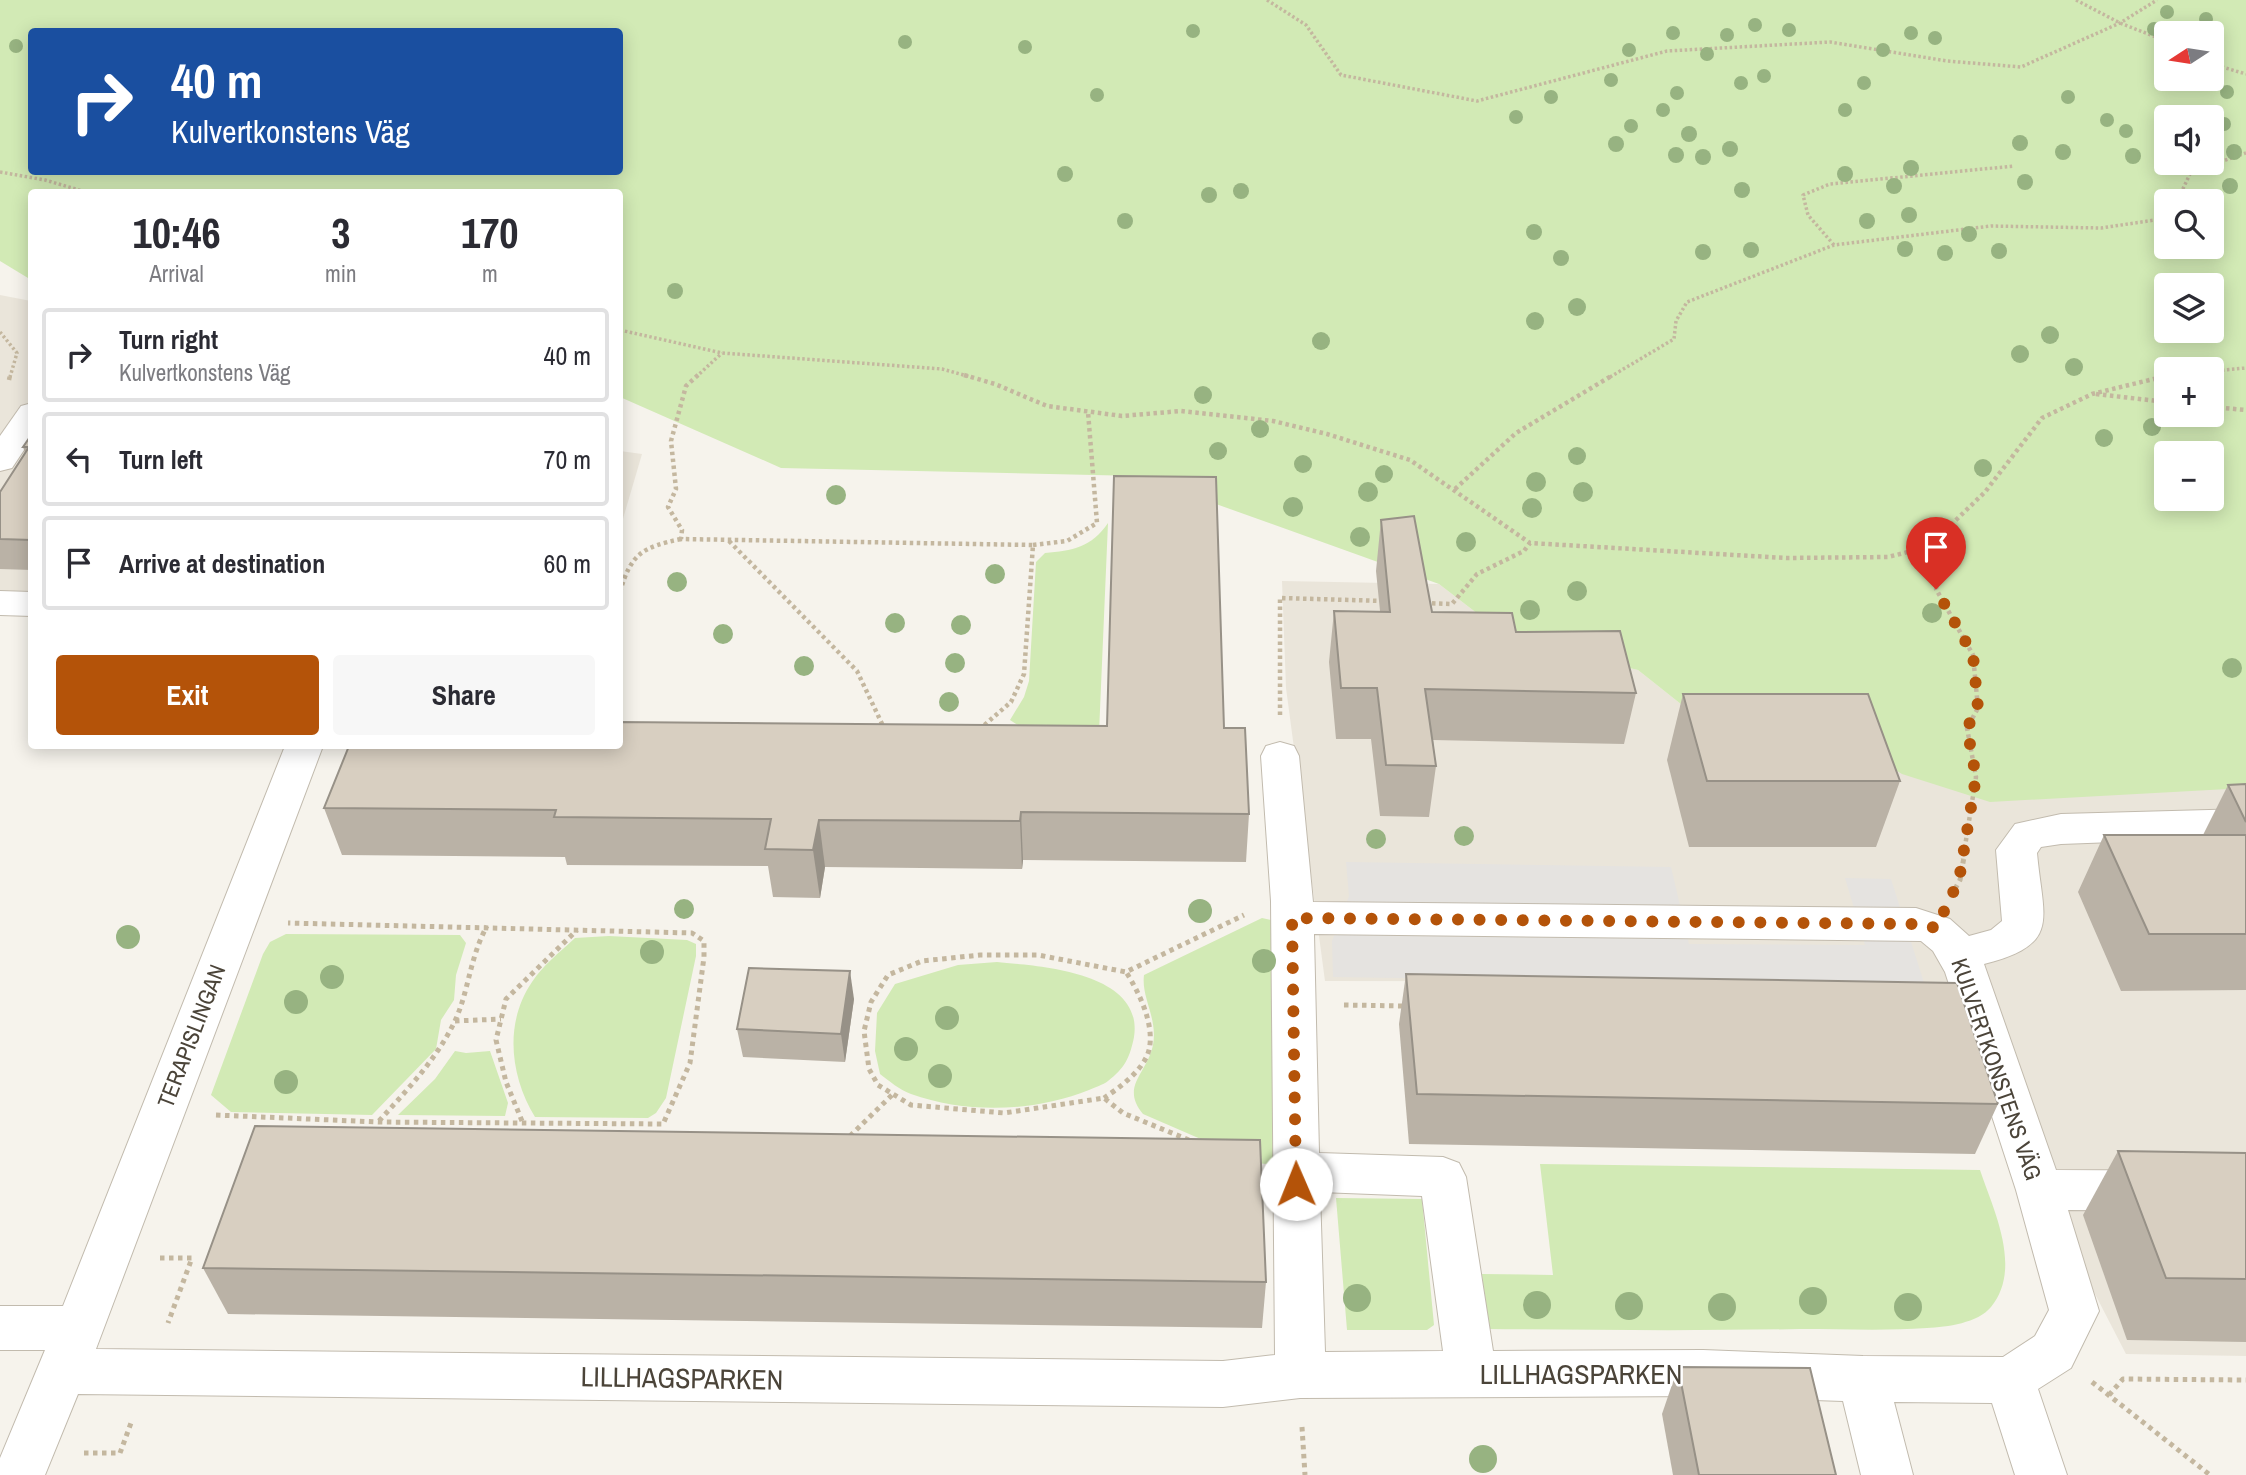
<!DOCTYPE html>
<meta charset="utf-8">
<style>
body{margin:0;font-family:"Archivo Narrow",sans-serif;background:#f7f7f7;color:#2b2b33;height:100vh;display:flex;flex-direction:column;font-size:26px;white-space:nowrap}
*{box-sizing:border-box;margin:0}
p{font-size:23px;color:#7c7c81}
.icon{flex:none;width:38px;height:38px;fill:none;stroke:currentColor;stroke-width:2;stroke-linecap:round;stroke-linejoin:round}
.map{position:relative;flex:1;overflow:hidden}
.side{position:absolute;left:28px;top:189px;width:595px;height:560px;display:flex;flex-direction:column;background:#fff;border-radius:7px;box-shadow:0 4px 18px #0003}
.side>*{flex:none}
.hud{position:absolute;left:28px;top:28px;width:595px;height:147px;border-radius:7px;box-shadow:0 4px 18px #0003;background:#1a4fa0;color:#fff;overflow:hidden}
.needle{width:46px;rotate:258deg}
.controls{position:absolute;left:2154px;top:21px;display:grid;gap:14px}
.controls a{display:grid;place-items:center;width:70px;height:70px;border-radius:7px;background:#fff;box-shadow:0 4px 18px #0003;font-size:35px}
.pin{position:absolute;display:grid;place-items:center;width:60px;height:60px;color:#fff;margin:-72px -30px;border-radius:50% 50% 50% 0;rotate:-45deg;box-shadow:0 0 7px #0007}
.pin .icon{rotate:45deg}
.me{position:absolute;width:77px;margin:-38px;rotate:359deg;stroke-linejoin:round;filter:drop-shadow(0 0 5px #0008)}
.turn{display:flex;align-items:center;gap:24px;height:147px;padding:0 28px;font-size:32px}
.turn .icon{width:91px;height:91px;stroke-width:2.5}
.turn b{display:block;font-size:49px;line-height:60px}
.eta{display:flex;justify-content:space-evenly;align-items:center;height:119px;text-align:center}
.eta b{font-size:42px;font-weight:700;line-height:49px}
.action{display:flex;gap:14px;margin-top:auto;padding:14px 28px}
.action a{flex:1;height:80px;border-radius:7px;background:#b45309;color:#fff;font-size:28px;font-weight:700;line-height:80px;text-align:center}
.action a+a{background:#f7f7f7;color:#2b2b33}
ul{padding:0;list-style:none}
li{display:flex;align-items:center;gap:21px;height:94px;margin:0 14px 10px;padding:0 14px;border:4px solid #e1e1e2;border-radius:7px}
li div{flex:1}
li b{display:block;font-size:26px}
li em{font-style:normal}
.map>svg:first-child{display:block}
.residential{fill:#eae5da}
.green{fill:#d2eab5;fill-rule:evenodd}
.parking{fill:#e5e3e0}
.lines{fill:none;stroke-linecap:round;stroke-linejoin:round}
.minor-casing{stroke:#c2bbae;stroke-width:2}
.path-far2{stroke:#c4b79f;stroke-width:3.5;stroke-dasharray:2.5 2.5;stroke-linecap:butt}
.path-far1{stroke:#c4b79f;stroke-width:4.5;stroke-dasharray:3.5 3.5;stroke-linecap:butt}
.path{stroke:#c4b79f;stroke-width:5;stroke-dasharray:4.5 4.5;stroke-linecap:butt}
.minor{fill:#fff;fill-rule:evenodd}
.tree{fill:#97b381}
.wall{fill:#bab2a6}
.shaded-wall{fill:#979187}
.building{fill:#d8cfc1;stroke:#979187;stroke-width:2}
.route{stroke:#b45309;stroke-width:12;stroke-dasharray:0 21.6}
.labels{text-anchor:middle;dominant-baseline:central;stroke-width:5;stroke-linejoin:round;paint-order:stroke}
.street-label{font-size:23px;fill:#4b4439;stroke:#fff}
.near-street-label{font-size:28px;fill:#4b4439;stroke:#fff}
</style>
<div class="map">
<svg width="2246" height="1475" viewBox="0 0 2246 1475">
<rect width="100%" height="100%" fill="#f6f3ec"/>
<!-- residential -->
<g class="residential">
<polygon points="0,295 31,301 31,594 0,594"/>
<polygon points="620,451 642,454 620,529"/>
<polygon points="1282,581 1439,584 1513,641 1638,670 1706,724 2246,788 2246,1356 2126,1354 1934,982 1325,981 1286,688"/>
</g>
<!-- green -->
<g class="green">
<path d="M0,0H2246V788L1990,802L1902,774L1831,731L1706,724L1638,670L1513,641L1439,584L1138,476L781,468L620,397V192H32L31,278H28L0,261ZM32,32H620V172H32ZM2166,33H2212V79H2166ZM2166,117H2212V163H2166ZM2166,201H2212V247H2166ZM2166,285H2212V331H2166ZM2166,369H2212V415H2166ZM2166,453H2212V499H2166Z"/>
<path d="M1108,523L1099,733L1024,729L1010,720L1024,697L1029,681L1036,562L1045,553C1072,551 1092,547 1108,523Z"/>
<path d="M1262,918L1271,920L1279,928L1277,1158L1267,1164L1256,1163L1143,1114C1120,1086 1147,1074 1153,1045C1158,1018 1141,998 1144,975Z"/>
<polygon points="286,934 460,935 466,943 456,975 454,1000 441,1020 436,1049 372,1115 231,1112 211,1095 263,954 270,942"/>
<path d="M609,936L687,940L696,944V956L666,1098L656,1113L648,1118L535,1117C510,1076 504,1023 532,982C543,965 560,952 575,938Z"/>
<path d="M997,962C1040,966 1144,972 1134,1037C1130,1057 1125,1068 1108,1081C1103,1085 1095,1087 1089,1090C1034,1112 967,1114 911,1094C900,1090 889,1081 880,1074L875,1051L877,1013L895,984L958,965Z"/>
<polygon points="455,1051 466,1053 490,1051 508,1103 505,1116 398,1115 435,1079"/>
<path d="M1540,1164L1980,1170C1993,1209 2023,1268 1991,1307C1978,1323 1947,1327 1927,1328C1885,1331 1842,1329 1800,1329C1696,1331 1592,1330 1487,1329L1482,1274L1553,1275Z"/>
<polygon points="1336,1198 1422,1199 1434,1325 1427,1330 1347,1330"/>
</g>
<!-- parking -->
<polygon class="parking" points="1346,862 1671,867 1689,944 1865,945 1845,878 1891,879 1925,986 1333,977 1332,941 1349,896"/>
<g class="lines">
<!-- minor casing -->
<g class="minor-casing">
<g id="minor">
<polygon points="32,403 32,438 12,468 0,471 0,436 21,406"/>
<polygon points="0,591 32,592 32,616 0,615"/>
<path d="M1280,742L1294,746L1299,756L1313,902L1916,908L1950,919L1969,936L1991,930L2002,921L1996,850L2015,824L2061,814L2246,809V837L2061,844L2041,847L2037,853C2043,920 2062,944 1984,964L2056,1170L2246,1171V1211L2068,1210L2099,1311L2071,1368L2038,1389L2067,1475H2015L1992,1403L1894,1402L1913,1475H1861L1843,1401L1703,1396L1300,1398L1223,1407L78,1394L45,1475H0V1458L45,1350H0V1306H63L285,746H323L96,1349L1223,1361L1275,1355L1271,901L1261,756L1266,746ZM1314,934L1921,941L1933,951L1945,972L2016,1190L2049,1310L2035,1336L2003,1357L1863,1356L1703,1350L1493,1351L1466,1177L1459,1163L1443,1157L1319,1153ZM1320,1192L1422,1196L1443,1351L1325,1352Z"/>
</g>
</g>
<!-- path-far2 -->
<g class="path-far2">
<polyline points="1267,0 1306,25 1341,75 1477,101 1667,51 1830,42 1947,61 2021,67 2120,23 2157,0"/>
<polyline points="2076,0 2120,23 2166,41"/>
<polyline points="2212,64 2246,74"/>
<polyline points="0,172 45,180 86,192"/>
<polyline points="2174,201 2180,195 2191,172 2246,153"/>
<polyline points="1834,245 1808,215 1803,195 1830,184 2014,166"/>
<polyline points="620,330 722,353 942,369 971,377"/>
<polyline points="0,332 17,353 10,377"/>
<polyline points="2212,371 2246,368"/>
<polyline points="696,377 722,353"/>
<polyline points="1610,377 1674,339 1676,321 1687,302 1834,245 1991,226 2101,228 2155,220 2166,209"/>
<polyline points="2161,377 2166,376"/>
</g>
<!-- path-far1 -->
<g class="path-far1">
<polyline points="698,375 686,386 671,441 676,489 668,507 682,530 681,539 1033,545 1024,674 1011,702 982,727"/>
<polyline points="964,375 995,384 1047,406 1122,416 1181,411 1273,421 1327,434 1410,460 1530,543 1786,558 1888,557 1928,547 1985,492 2042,418 2092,394 2166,376"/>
<polyline points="9,380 10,375"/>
<polyline points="2096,394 2166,402"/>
<polyline points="2212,407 2246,410"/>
<polyline points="1455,489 1516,433 1613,375"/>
<polyline points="729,541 857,671 884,728"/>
<polyline points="1033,545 1067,541 1097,523 1088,412"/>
<polyline points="1928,547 1939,569 1936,589 1973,655 1978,708 1967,728 1976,777 1963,859"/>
<path d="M620,592C631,553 643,547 681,539"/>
<polyline points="1425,603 1452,604 1477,574 1524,551 1530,543"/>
<polyline points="1280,715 1280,598 1385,601"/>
</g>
<!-- path -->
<g class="path">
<polyline points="1955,889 1960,880 1964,857"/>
<polyline points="1344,1005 1405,1006"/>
<polyline points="455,1021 501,1019"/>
<path d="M1104,1098C1119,1088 1144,1070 1149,1050C1155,1025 1139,992 1126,972"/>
<polyline points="216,1115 378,1122 663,1124 690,1063 704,957 704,941 692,933 288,923"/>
<path d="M379,1121C407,1090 435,1061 454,1023C469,992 469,959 487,926"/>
<polyline points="522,1121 506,1082 496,1040 506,999 577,930"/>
<polyline points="850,1136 892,1095"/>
<polyline points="1189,1140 1123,1113 1104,1098 1004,1113 911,1105 878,1085 869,1069 864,1031 871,1002 888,975 922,961 980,955 1038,955 1126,972 1244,915"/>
<polyline points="160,1258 192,1258 168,1323"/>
<polyline points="2092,1382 2210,1475"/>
<polyline points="2109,1395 2123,1379 2246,1380"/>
<polyline points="1302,1427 1305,1475"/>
<polyline points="84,1453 120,1453 131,1423"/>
</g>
<!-- minor -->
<use href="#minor" class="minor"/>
</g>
<!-- trees -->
<g class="tree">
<circle cx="2167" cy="12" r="7"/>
<circle cx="2206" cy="19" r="7"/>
<circle cx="1755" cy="25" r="7"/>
<circle cx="2154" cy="29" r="7"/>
<circle cx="1789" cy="30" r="7"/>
<circle cx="1193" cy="31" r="7"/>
<circle cx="1673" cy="33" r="7"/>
<circle cx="1911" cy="33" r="7"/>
<circle cx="1727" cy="35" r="7"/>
<circle cx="1935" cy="38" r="7"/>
<circle cx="905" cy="42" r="7"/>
<circle cx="16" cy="46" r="7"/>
<circle cx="1025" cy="47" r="7"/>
<circle cx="1629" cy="50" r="7"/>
<circle cx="1883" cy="50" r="7"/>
<circle cx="1707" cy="54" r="7"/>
<circle cx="1764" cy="76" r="7"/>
<circle cx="1611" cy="80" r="7"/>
<circle cx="1741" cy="83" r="7"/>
<circle cx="1864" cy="83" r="7"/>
<circle cx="2227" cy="92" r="7"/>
<circle cx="1677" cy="93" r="7"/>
<circle cx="1097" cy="95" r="7"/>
<circle cx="1551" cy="97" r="7"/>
<circle cx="2068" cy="97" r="7"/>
<circle cx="1663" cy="110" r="7"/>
<circle cx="1845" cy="110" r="7"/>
<circle cx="1516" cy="117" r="7"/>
<circle cx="2107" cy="120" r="7"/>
<circle cx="2224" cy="124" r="7"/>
<circle cx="1631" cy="126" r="7"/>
<circle cx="2126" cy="131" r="7"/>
<circle cx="1689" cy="134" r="8"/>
<circle cx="2020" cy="143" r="8"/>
<circle cx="1616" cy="144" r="8"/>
<circle cx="1730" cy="149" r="8"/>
<circle cx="2063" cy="152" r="8"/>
<circle cx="2234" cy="152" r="8"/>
<circle cx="1676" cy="155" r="8"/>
<circle cx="2133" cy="156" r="8"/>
<circle cx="1703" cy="157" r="8"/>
<circle cx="1911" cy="168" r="8"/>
<circle cx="1065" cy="174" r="8"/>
<circle cx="1845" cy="174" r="8"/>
<circle cx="2025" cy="182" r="8"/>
<circle cx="1894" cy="186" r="8"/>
<circle cx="2230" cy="186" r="8"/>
<circle cx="1742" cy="190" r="8"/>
<circle cx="1241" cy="191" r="8"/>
<circle cx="1209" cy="195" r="8"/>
<circle cx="1909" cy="215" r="8"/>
<circle cx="1125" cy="221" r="8"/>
<circle cx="1867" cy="221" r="8"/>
<circle cx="1534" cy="232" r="8"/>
<circle cx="1969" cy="234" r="8"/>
<circle cx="1905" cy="249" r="8"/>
<circle cx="1751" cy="250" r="8"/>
<circle cx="1999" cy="251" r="8"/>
<circle cx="1703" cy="252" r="8"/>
<circle cx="1945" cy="253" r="8"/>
<circle cx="1561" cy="258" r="8"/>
<circle cx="675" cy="291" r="8"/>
<circle cx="1577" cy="307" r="9"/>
<circle cx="1535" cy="321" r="9"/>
<circle cx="2050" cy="335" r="9"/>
<circle cx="1321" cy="341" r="9"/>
<circle cx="2020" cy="354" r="9"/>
<circle cx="2074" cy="367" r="9"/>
<circle cx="1203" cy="395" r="9"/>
<circle cx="2152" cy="427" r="9"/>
<circle cx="1260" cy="429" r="9"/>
<circle cx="2104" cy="438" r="9"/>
<circle cx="1218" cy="451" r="9"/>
<circle cx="1577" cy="456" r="9"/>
<circle cx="1303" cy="464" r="9"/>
<circle cx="1983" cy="468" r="9"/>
<circle cx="1384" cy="474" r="9"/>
<circle cx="1536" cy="482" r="10"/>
<circle cx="1368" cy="492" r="10"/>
<circle cx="1583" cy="492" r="10"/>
<circle cx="836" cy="495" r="10"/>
<circle cx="1293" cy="507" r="10"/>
<circle cx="1532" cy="508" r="10"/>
<circle cx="1360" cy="537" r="10"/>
<circle cx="1466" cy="542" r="10"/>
<circle cx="995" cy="574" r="10"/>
<circle cx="677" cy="582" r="10"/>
<circle cx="1577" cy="591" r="10"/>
<circle cx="1530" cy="610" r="10"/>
<circle cx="1932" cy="613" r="10"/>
<circle cx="895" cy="623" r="10"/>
<circle cx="961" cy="625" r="10"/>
<circle cx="723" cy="634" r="10"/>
<circle cx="955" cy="663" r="10"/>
<circle cx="804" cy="666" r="10"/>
<circle cx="2232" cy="668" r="10"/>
<circle cx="949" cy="702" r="10"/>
<circle cx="1464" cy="836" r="10"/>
<circle cx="1376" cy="839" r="10"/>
<circle cx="684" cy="909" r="10"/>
<circle cx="1200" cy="911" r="12"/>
<circle cx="128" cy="937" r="12"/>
<circle cx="652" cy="952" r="12"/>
<circle cx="1264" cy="961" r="12"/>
<circle cx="332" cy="977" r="12"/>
<circle cx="296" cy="1002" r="12"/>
<circle cx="947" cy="1018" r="12"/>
<circle cx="906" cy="1049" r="12"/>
<circle cx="940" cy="1076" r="12"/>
<circle cx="286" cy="1082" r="12"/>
<circle cx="1357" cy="1298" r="14"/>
<circle cx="1813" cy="1301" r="14"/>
<circle cx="1537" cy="1305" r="14"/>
<circle cx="1629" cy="1306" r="14"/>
<circle cx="1722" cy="1307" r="14"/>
<circle cx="1908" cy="1307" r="14"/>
<circle cx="1483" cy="1459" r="14"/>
</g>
<!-- wall -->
<g class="wall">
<polygon points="32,434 32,570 0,569 0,492 25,453 23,447"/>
<polygon points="1381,520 1432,612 1516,632 1636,693 1624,744 1433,740 1436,766 1429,817 1380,816 1371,739 1336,739 1329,662 1334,611 1380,611 1376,571"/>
<polygon points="1683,694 1900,781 1876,847 1689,847 1667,760"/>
<polygon points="1224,728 1249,814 1246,862 1023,860 1022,869 825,867 820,898 773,897 768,866 567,865 565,857 342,855 324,808"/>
<polygon points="2246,784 2246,990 2121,991 2078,892 2104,835 2203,835 2228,785"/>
<polygon points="1406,974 1998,1104 1975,1154 1409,1144 1399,1024"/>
<polygon points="854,999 845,1062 743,1057 737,1029"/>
<polygon points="2118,1151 2246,1153 2246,1342 2127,1340 2083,1215"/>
<polygon points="203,1268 1266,1282 1262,1328 228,1314"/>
<polygon points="1678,1367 1836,1475 1673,1475 1662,1414"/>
</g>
<!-- shaded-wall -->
<g class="shaded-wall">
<polygon points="1021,812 1023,860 1022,869 1020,821"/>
<polygon points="819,820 825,867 820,898 813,850"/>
<polygon points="850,971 854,999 845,1062 841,1034"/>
</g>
<!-- building -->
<g class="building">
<polygon points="32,434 32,540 0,539 0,492 29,447 23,447"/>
<polygon points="1114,476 1216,477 1224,728 1245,728 1249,814 1021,812 1020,821 819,820 813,850 765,849 771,819 554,817 556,810 324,808 349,746 620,746 620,722 1107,726"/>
<polygon points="1414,516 1432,612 1512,613 1516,632 1620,631 1636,693 1425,689 1436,766 1386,765 1377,688 1341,688 1334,611 1390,612 1381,520"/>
<polygon points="1683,694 1868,694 1900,781 1707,781"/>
<polygon points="2246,784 2246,822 2228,785"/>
<polygon points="2104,835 2246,835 2246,934 2149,934"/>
<polygon points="749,968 850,971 841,1034 737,1029"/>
<polygon points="1406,974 1957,983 1998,1104 1417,1094"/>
<polygon points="255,1126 1260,1140 1266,1282 203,1268"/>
<polygon points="2118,1151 2246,1153 2246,1279 2166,1278"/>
<polygon points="1678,1367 1810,1368 1836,1475 1699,1475"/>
</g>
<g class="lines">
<!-- route -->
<polyline class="route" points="1296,1184 1292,918 1916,924 1936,928 1959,880 1976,777 1967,728 1978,708 1973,655 1936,589"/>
</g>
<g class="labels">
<!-- street labels -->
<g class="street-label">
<text transform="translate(191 1036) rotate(-69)">TERAPISLINGAN</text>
<text transform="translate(1997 1069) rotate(71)">KULVERTKONSTENS VÄG</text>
</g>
<!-- near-street labels -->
<g class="near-street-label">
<text x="1581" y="1374">LILLHAGSPARKEN</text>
<text transform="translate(682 1378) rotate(1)">LILLHAGSPARKEN</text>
</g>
</g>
</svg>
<div class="controls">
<a><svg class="needle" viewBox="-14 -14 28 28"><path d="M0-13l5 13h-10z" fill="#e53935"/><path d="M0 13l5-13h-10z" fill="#7c7c81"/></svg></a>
<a><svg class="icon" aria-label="sound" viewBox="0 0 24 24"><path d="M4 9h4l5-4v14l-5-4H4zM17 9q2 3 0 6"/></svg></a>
<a><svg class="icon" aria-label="search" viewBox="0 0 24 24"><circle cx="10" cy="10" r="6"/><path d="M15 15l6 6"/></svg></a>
<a><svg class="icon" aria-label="layers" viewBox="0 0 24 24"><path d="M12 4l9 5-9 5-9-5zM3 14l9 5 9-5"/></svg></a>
<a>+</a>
<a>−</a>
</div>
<div class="pin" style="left:1936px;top:589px;background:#d93025"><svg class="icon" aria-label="arrive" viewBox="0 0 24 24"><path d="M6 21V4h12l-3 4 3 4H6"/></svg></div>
<svg class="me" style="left:1296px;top:1184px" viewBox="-20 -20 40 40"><circle r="19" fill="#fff"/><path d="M0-13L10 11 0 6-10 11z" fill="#b45309"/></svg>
<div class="hud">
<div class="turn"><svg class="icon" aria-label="right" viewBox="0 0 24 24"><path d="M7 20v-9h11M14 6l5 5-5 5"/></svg><div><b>40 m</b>Kulvertkonstens Väg</div></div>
</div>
<section class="side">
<div class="eta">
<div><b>10:46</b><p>Arrival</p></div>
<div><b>3</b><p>min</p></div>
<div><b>170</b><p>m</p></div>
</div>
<ul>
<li><svg class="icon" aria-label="right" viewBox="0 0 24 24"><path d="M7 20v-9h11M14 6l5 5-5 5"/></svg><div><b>Turn right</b><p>Kulvertkonstens Väg</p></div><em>40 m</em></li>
<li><svg class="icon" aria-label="left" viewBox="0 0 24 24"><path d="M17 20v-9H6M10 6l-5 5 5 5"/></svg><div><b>Turn left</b></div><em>70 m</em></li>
<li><svg class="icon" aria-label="arrive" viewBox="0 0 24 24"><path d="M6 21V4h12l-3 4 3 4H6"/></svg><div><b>Arrive at destination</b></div><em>60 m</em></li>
</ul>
<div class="action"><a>Exit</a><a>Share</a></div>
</section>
</div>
